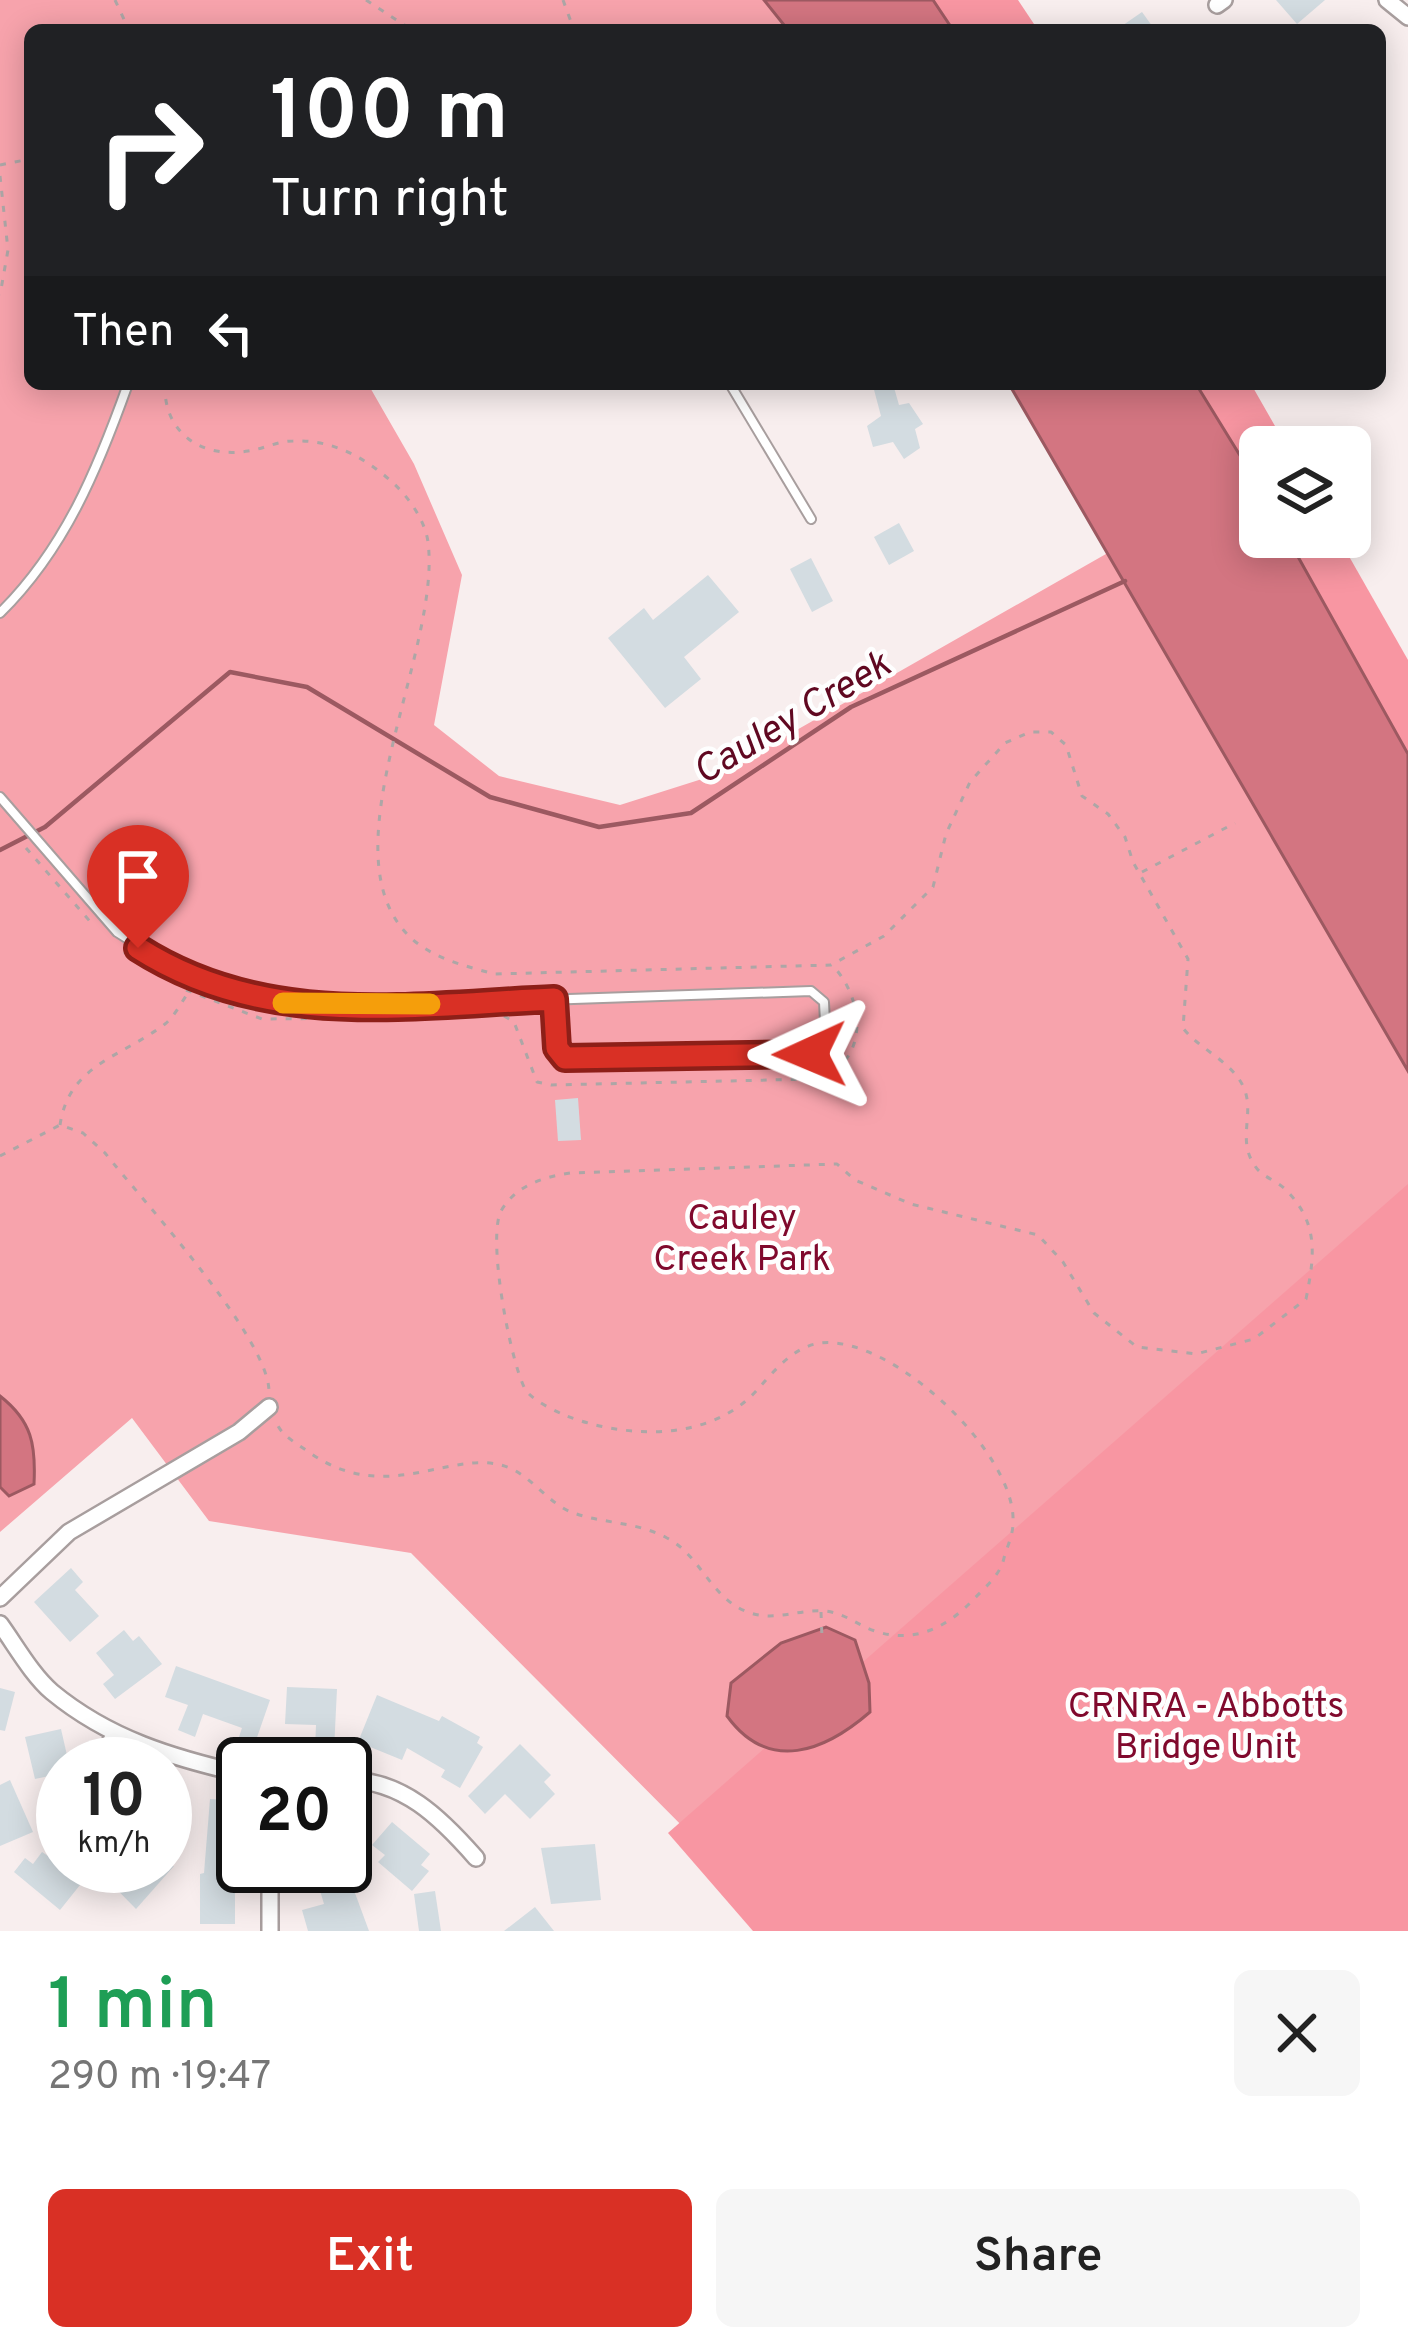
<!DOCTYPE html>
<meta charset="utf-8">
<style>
body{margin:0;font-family:Overpass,sans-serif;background:#f6f6f6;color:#222;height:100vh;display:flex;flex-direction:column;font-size:45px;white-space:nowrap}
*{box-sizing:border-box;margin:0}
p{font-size:39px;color:#767676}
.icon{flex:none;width:66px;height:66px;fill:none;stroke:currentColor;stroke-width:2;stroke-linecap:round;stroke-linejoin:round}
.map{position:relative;height:1931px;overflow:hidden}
.side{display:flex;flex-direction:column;background:#fff;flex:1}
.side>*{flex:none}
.guide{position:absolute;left:24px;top:24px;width:1362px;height:366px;border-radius:18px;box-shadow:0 6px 30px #0003;background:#202124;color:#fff;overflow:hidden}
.fabs{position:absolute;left:1239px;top:426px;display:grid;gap:24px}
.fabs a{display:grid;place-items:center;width:132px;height:132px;border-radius:18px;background:#fff;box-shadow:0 6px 30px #0003;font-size:60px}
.speed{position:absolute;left:36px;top:1737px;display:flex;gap:24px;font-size:60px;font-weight:700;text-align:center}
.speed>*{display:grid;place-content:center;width:156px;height:156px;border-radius:50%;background:#fff;box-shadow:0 6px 30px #0003;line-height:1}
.speed small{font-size:30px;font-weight:400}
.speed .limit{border:6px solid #111;border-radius:18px;background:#fff;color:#111}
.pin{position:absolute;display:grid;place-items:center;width:102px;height:102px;color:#fff;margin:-123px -51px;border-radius:50% 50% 50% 0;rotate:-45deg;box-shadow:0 0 12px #0007}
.pin .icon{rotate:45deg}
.me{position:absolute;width:132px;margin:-66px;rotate:269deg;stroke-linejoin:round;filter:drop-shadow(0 0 9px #0008)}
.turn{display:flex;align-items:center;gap:42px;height:252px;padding:0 48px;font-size:54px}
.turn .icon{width:156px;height:156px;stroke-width:2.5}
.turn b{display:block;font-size:84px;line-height:102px}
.then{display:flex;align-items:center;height:114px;padding:0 48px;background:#0003;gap:24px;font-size:45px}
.round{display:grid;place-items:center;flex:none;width:126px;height:126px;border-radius:18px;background:#f6f6f6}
.head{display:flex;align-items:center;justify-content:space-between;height:204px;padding:0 48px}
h1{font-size:72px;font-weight:600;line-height:90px;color:#1e9e55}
.primary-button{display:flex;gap:24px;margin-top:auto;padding:24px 48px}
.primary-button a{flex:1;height:138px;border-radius:18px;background:#d93025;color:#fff;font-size:48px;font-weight:600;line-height:138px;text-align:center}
.primary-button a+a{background:#f6f6f6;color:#222}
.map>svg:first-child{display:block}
.green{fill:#f7a3ac}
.forest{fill:#f896a2}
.water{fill:#d37581;stroke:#9c5961;stroke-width:3}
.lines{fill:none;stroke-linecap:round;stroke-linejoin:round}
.stream{stroke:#9c5961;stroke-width:4.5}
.building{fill:#d3dce1}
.lane-casing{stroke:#a89e9e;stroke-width:12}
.street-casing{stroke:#a89e9e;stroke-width:20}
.path{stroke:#ada6a6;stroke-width:3;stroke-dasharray:6 9;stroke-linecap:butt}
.lane{stroke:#fff;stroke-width:8}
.street{stroke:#fff;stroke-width:15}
.route-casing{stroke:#8d1f18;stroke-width:30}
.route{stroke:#d93025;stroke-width:21}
.slow{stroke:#f59e0b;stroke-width:21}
.labels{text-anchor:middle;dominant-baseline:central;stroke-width:9;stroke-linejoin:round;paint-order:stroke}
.park-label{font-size:36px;fill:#80092d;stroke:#fefefe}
.water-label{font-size:39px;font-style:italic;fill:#600821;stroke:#fefefe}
</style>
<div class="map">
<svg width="1408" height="1931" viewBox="0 0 1408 1931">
<rect width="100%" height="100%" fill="#f8eeee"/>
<!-- green -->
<polygon class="green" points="0,0 787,0 809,30 30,30 30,384 368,384 414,464 462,575 434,725 499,776 620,805 721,773 1127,542 1408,1036 1408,1281 710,1854 411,1553 209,1521 132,1418 0,1532"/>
<!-- forest -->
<g class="forest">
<polygon points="933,0 1018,0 1038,30 953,30"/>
<polygon points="1196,384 1251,384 1287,447 1260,447 1260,488"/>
<polygon points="1287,537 1338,537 1408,660 1408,754"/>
<polygon points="1408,1184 1408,1931 753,1931 668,1833"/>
</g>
<!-- water -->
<g class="water">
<polygon points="764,0 933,0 953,30 788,30"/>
<polygon points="1009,384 1196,384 1260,488 1260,537 1287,537 1408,754 1408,1071"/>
<path d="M0,1396C32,1421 36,1445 34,1484L9,1496L0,1487Z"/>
<path d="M826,1627L855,1640L869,1683L870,1712C825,1751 769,1774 727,1716L731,1683L781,1643Z"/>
</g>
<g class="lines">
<!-- stream -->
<polyline class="stream" points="0,850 45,827 230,672 307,687 490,797 599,827 691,813 851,707 1125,581"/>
</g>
<!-- building -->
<g class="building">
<polygon points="1276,0 1325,0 1297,24"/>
<polygon points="1142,12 1155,30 1116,30"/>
<polygon points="893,384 899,405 909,403 923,424 915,429 920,448 904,459 893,442 873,447 867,426 881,416 873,386"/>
<polygon points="899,523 914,551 889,565 874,537"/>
<polygon points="811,558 833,601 812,612 790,569"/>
<polygon points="708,575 739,612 684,657 701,679 665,708 608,638 644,608 653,620"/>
<polygon points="578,1098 581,1140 558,1141 555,1100"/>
<polygon points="71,1568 83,1582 75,1590 99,1616 70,1642 34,1602"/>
<polygon points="124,1630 133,1641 139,1636 162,1664 115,1699 103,1684 114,1675 96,1653"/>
<polygon points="176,1666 270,1700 254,1746 238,1740 242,1728 203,1714 195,1737 178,1730 188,1705 165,1697"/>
<polygon points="287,1687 337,1689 334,1750 315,1749 316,1725 285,1724"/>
<polygon points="0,1688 15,1692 5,1731 0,1730"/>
<polygon points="377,1695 439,1721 442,1716 480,1737 477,1743 483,1747 460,1788 441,1777 445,1770 407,1748 402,1760 358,1742"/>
<polygon points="61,1729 69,1764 63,1764 63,1773 35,1779 25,1737"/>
<polygon points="520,1744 551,1775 544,1782 555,1794 530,1819 505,1794 485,1814 468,1796"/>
<polygon points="10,1780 33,1832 0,1846 0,1785"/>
<polygon points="165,1788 188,1794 182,1816 165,1810"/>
<polygon points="210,1799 243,1801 240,1858 235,1858 235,1924 200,1924 200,1874 204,1873"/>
<polygon points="345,1811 365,1842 345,1855"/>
<polygon points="392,1822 430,1854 421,1865 429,1871 412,1891 378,1862 385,1855 372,1845"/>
<polygon points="595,1844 601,1900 551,1904 541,1848"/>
<polygon points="42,1852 84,1880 60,1910 14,1872 25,1858 33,1864"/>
<polygon points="94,1866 174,1866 136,1909"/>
<polygon points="326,1866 345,1866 369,1931 308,1931 302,1910 324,1904 316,1877 331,1872"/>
<polygon points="435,1891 441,1931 419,1931 414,1894"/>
<polygon points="535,1907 554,1931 504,1931"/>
</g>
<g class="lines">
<!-- lane casing -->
<g class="lane-casing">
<g id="lane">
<polyline points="730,384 811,519"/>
<path d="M0,613C65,549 98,468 128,384"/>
<polyline points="0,797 117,932 187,976 250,999 392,1005 811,991 824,1002 826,1041 810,1054 565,1058 557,1048 554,999"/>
</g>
</g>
<!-- street casing -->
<g class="street-casing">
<g id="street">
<polyline points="1387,0 1408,17"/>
<polyline points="1217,5 1224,0"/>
<polyline points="0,1598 69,1532 239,1432 269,1407"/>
<path d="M0,1624C16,1646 32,1675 52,1692C109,1739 173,1758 243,1774"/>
<polyline points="101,1764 114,1734"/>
<path d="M345,1780C402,1779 441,1818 476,1858"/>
<polyline points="270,1866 270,1931"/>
</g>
</g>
<!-- path -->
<g class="path">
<polyline points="115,0 129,30"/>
<polyline points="366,0 412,30"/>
<polyline points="563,0 574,30"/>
<polyline points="0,165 30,159"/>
<polyline points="0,176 8,250 0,295"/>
<path d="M165,384C163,433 202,459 248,451C263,449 278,441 293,441C331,439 364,457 391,481C408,496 425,520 428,542C442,652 322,855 411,938C434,959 466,966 494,974L831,965L884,936L933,887L946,834L970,782L1005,743L1030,732H1051L1066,745L1082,796L1108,814L1125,837L1133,862L1188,959L1183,1028C1199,1049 1231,1061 1243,1086C1256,1113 1236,1139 1255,1166C1261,1176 1275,1180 1284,1188C1319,1222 1315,1254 1306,1299L1254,1339L1196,1354L1137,1347L1094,1313L1063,1262L1038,1235L911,1204L855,1180L837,1164L570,1173C543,1177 515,1186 501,1211C487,1239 510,1360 525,1389C531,1399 551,1409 562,1414C622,1439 710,1443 757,1390C774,1371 794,1346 821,1343C892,1335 1017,1454 1013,1523C1013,1535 1007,1547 1004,1558C1000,1576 984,1588 972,1601C946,1628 913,1644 875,1631C857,1625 845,1613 825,1611C797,1609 772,1623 745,1611C710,1596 700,1555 667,1538C636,1521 602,1524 571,1512C549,1503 533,1479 512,1469C456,1443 391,1509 310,1453C298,1444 283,1437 277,1424"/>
<polyline points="26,848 94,926"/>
<polyline points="1142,872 1235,823"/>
<polyline points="124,952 162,976"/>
<polyline points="186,990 262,1019 375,1018"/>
<path d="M504,1016L514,1022L537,1082L551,1085L814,1079C821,1075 835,1071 841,1065C869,1037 856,990 833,966"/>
<path d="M60,1125C69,1064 122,1057 165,1024C174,1017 181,1003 188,993"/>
<path d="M0,1156L60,1125L83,1133L105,1153C143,1201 268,1337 269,1391"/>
<polyline points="821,1612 822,1638"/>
</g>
<!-- lane -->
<use href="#lane" class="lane"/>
<!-- street -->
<use href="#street" class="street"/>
</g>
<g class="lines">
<!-- route casing -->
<g class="route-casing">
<path id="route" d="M138,948C266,1030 410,1005 554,999L557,1048L565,1058L810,1054"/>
</g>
<!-- route -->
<use href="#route" class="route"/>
<!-- slow -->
<polyline class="slow" points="283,1003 430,1004"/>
</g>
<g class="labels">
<!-- park labels -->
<g class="park-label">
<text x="742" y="1220">Cauley<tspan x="742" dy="41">Creek Park</tspan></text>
<text x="1206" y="1708">CRNRA - Abbotts<tspan x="1206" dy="41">Bridge Unit</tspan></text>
</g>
<!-- water labels -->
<g class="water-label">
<text transform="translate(793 720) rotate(-31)">Cauley Creek</text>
</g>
</g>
</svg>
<div class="fabs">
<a><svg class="icon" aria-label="layers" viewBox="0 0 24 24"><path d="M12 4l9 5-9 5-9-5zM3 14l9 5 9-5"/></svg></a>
</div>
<div class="speed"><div>10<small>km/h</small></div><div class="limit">20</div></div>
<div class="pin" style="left:138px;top:948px;background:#d93025"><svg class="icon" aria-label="arrive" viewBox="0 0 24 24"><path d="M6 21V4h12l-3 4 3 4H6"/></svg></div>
<svg class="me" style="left:810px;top:1054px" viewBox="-20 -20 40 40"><path d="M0-17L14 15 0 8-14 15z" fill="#d93025" stroke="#fff" stroke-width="4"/></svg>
<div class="guide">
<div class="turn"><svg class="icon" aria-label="right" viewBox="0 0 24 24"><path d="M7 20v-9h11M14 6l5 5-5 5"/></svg><div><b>100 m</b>Turn right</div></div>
<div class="then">Then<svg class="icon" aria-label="left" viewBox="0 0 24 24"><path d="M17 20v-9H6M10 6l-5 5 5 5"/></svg></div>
</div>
</div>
<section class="side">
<div class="head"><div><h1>1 min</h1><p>290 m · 19:47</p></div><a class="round"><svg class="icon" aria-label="close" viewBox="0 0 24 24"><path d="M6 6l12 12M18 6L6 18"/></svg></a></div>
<div class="primary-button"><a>Exit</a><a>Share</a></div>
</section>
